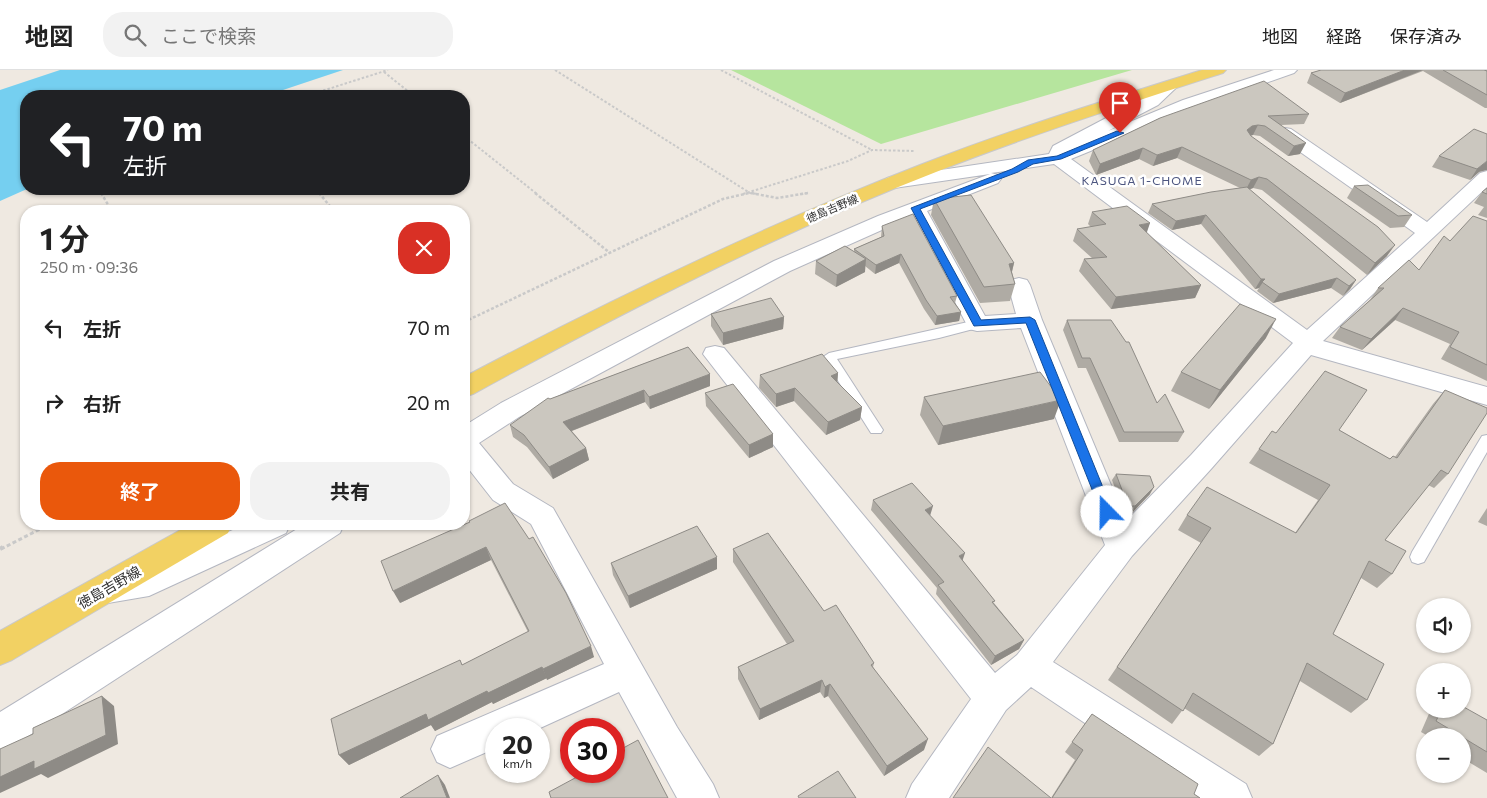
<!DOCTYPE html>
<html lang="ja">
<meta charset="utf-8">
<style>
body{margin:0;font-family:Commissioner,"Noto Sans JP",sans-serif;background:#f2f2f2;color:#222;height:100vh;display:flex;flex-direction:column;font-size:19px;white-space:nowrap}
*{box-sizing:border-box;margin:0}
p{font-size:16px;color:#767676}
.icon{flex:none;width:28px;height:28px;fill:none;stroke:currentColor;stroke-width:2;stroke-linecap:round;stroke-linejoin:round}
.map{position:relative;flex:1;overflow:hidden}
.sheet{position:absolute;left:20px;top:135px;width:450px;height:325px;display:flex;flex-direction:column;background:#fff;border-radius:20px;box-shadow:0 1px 4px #0004}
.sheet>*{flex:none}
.hud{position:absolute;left:20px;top:20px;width:450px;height:105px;border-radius:20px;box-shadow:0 1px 4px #0004;background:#202124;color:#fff;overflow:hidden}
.controls{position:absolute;left:1416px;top:528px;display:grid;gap:10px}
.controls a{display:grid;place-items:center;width:55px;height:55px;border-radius:50%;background:#fff;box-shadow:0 1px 4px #0004;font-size:25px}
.speed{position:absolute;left:485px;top:648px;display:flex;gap:10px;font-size:25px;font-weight:700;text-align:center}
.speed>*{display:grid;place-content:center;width:65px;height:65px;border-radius:50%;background:#fff;box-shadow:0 1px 4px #0004;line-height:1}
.speed small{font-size:12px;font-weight:400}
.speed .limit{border:8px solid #d22;background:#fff;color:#111}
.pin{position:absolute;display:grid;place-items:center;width:42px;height:42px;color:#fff;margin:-51px -21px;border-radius:50% 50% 50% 0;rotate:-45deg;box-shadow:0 0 5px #0007}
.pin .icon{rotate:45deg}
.me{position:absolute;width:55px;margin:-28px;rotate:338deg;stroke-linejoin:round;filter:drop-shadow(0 0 4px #0008)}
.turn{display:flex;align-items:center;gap:18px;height:105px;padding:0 20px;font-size:22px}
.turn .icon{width:65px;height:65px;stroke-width:2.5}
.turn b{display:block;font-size:35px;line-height:42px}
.round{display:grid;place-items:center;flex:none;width:52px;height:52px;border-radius:20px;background:#f2f2f2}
.summary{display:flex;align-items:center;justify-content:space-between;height:85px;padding:0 20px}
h1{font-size:30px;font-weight:700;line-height:38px}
.button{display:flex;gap:10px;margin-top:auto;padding:10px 20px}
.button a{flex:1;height:58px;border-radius:20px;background:#ea580c;color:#fff;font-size:20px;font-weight:700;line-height:58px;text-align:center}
.button a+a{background:#f2f2f2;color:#222}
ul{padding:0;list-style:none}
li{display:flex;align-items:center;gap:15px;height:75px;padding:0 20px}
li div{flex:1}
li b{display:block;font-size:19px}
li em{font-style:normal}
header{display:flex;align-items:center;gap:30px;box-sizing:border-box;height:70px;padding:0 25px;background:#fff;border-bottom:1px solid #e0e0e0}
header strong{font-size:24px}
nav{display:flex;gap:28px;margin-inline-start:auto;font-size:18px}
.search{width:350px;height:45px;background:#f2f2f2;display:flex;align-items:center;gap:12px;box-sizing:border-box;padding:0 18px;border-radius:20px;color:#767676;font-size:19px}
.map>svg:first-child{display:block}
.green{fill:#b6e59e}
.water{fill:#75cff0}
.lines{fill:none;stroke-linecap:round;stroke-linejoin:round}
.lane-casing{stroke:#b4b7c1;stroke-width:2}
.street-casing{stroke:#b4b7c1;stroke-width:2}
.primary-casing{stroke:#c9c9c9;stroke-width:2}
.path-far3{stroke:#c9c9c9;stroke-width:2;stroke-dasharray:2.5 2;stroke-linecap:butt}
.path-far2{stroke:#c9c9c9;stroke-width:2.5;stroke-dasharray:3 2;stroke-linecap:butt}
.path-far1{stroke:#c9c9c9;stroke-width:3;stroke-dasharray:4 2.5;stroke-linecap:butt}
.path{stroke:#c9c9c9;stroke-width:4;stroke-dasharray:5 3;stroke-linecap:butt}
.lane{fill:#fff;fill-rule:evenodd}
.street{fill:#fff;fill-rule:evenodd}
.primary{fill:#f2d163;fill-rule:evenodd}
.wall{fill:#afaba4}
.shaded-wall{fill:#8e8b86}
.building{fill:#cbc7bf;stroke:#8e8b86}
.route{fill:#1a73e8;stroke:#114b97}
.labels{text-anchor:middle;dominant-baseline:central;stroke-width:5;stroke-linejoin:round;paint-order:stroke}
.far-street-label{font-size:11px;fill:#2e2e2e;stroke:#fff}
.far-neighbourhood-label{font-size:12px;letter-spacing:1px;fill:#4d5680;stroke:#fff}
.street-label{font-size:14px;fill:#2e2e2e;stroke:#fff}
</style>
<header>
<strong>地図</strong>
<div class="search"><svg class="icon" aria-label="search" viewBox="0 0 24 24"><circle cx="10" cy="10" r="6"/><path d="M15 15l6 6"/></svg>ここで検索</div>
<nav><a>地図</a><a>経路</a><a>保存済み</a></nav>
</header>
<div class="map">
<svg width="1487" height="728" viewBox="0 0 1487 728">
<rect width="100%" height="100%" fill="#efe9e1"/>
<!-- green -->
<polygon class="green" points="731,0 1132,0 881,74"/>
<!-- water -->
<polygon class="water" points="60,0 343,0 265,26 26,26 27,119 0,131 0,20"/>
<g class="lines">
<!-- lane casing -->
<g class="lane-casing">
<g id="lane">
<polygon points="977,250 983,254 981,257 939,268 837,289 883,360 881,363 871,363 823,287 829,283"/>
<polygon points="1487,365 1487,382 1424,492 1418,494 1412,492 1410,487 1412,482 1482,366"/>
</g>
</g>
<!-- street casing -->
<g class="street-casing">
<g id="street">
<path d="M1274,0H1297L1294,3L1195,38L1071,89L1307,260L1415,163L1279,67L1276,63L1279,59L1285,58L1291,59L1427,152L1480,103L1487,101V117L1323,271L1487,317V335L1311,285L1211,399L1132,486L1053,592L1246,714L1252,728H1197L1031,617L1006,640L949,728H906L912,714L971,629L703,284L706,278L715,276L724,278L995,603L1017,585L1105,475L1021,258L977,261L969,259L911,147L790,201L519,347L479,373L513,414L553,438L677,657L713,714L719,728H677L619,622L538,659H496V678L450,698L437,692L431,679L437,666L604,594L531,454L493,430L464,393V356L501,333L774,191L878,146L990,104L894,118L887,116L884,112L887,108L1049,84L1053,76L1146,27L1165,12H1177L1179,15L1158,35L1108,61L1183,30ZM1054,94L1293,273L1191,385L1126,451L1042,250L1030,215L1027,210L1019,208L1011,210L1008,215L1016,244L985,246L927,141L998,113L1001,109L998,105L991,103Z"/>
<polygon points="246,454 290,454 286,463 149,526 108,533 96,529 92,519 96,509 108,505 145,499"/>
<polygon points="305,454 344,454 340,463 13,676 0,681 0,642"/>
</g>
</g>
<!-- primary casing -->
<g class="primary-casing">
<g id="primary">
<path d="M1202,0H1226L1223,3C1127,34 1030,65 936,102C776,164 623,242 473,324L464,327V307C612,229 763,156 920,95C1012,59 1107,30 1202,0Z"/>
<polygon points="191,454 232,454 228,463 12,590 0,595 0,561"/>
</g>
</g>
<!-- path-far3 -->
<g class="path-far3">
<polyline points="555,0 750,123 758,124"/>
<polyline points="721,0 872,80"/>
<polyline points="384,2 414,26"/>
<polyline points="306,26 388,0"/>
<polyline points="464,66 537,124"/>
<polyline points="99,119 102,124"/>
<polyline points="315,119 320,124"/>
<polyline points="743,124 848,91 872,80 915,81"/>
<polyline points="800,124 809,123"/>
</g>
<!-- path-far2 -->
<g class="path-far2">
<polyline points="101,123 112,141"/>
<polyline points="319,123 334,141"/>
<polyline points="535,123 610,183"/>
<polyline points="751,123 777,128 808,123"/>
<polyline points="464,252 723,129 749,123"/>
</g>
<!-- path-far1 -->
<polyline class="path-far1" points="1,479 50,454"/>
<!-- path -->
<polyline class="path" points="0,479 3,477"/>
<!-- lane -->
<use href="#lane" class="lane"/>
<!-- street -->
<use href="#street" class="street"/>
<!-- primary -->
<use href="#primary" class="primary"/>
</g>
<!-- wall -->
<g class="wall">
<polygon points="1321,0 1487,0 1487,38 1485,38 1423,1 1340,33 1307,13 1311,3"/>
<polygon points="1309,44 1304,54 1281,55 1300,84 1288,86 1260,66 1253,65 1250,66 1387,186 1367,205 1262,120 1253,118 1249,120 1356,210 1350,219 1343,226 1331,218 1273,233 1257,221 1259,218 1255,219 1201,154 1172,160 1148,143 1152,134 1240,118 1177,88 1153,96 1139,89 1096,105 1089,91 1093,80 1160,48"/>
<polygon points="1487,64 1479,102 1470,110 1432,97 1439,86"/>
<polygon points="1354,116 1412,145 1404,157 1390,158 1347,128"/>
<polygon points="1487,118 1487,148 1478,145 1484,137 1474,133 1482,122"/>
<polygon points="934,129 1014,193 1012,202 1015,214 1010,231 980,233 931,145"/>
<polygon points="1092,142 1146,163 1201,215 1195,228 1111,239 1079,201 1084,189 1092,188 1073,171 1077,159 1091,157 1088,154"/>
<polygon points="1487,151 1487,311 1441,289 1450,274 1395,250 1362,280 1332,268 1340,257 1370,230 1378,218 1419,200 1450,171"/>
<polygon points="882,156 957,226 955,233 961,242 959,251 935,255 924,239 899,193 875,204 865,196 865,202 836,217 815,204 816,191 854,182 854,179 881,167"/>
<polygon points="711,244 784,247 783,259 723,275 711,256"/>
<polygon points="1067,250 1157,333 1184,362 1178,372 1119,372 1086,298 1078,298 1063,260"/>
<polygon points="1266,268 1209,339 1171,321 1181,302"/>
<polygon points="688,277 710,316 650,339 645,332 572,361 586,378 589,390 553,409 527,377 513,367 510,355 550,329"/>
<polygon points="838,303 837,312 862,337 860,350 826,365 794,331 776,337 759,318 760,305"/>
<polygon points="1445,320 1448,404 1434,418 1428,415 1385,470 1392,504 1377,518 1361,508 1333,564 1367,630 1351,643 1300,611 1273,674 1259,686 1184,638 1172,654 1108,610 1201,473 1178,460 1187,445 1295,463 1318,430 1249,393 1259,379 1276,363 1339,360 1390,389 1395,387 1433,334"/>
<polygon points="705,323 773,364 773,377 749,388 706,336"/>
<polygon points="924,327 1054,349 938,375 920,345"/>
<polygon points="1116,404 1150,424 1132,443 1124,442 1112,410"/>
<polygon points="873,430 930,446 994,533 1024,570 1019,579 991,595 936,524 937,518 871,440"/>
<polygon points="1487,438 1487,456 1478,452"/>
<polygon points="469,452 594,587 547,610 547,608 493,634 492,632 435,661 431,655 349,695 339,685 460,590 462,595 528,562 491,490 400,533"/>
<polygon points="733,479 874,593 873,597 924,680 884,706 828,626 824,628 820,622 759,650 738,609 738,597 787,574 733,492"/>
<polygon points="611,493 717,499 630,538 613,505"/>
<polygon points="1431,639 1462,639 1487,650 1487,703 1462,688 1462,666 1428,666 1421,662"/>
<polygon points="1092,644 1194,724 1200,728 1051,728 1075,690 1065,682"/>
</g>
<!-- shaded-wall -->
<g class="shaded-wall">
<polygon points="1405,0 1423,0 1340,33 1345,23"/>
<polygon points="1258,55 1253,65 1247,66 1247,60 1252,56"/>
<polygon points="1306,73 1300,84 1288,86 1294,76"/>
<polygon points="1182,77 1177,88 1153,96 1157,85"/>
<polygon points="1143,78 1139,89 1096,105 1100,94"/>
<polygon points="1487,91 1487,100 1479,102 1470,110 1477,99"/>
<polygon points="1259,107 1253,118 1245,121 1251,110"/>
<polygon points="1206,145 1201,154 1172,160 1176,151"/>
<polygon points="1150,153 1146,165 1139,155"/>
<polygon points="1395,175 1387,186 1367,205 1375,193"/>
<polygon points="901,184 899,193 875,204 876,195"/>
<polygon points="866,189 865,202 836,217 837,205"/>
<polygon points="1014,193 1010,209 1009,194"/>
<polygon points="1337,208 1331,218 1273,233 1279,224"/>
<polygon points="1261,209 1265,209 1259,218 1255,219"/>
<polygon points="1356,210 1350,219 1343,226 1349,216"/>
<polygon points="1201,215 1195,228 1111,239 1116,227"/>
<polygon points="1403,238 1395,250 1362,280 1371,269"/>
<polygon points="961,242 959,251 935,255 937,246"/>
<polygon points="784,247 783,259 723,275 723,263"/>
<polygon points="1276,249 1266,268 1209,339 1220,320"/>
<polygon points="838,303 837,316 831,306"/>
<polygon points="710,304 710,316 650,339 649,327"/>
<polygon points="795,318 794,331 776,337 776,324"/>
<polygon points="644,320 645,332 566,363 563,352"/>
<polygon points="1061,330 1054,349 938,375 943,356"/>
<polygon points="862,337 860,350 826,365 828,352"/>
<polygon points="773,364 773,377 749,388 749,375"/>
<polygon points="586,378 589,390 553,409 549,397"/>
<polygon points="1154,417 1150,424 1132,443 1135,436"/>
<polygon points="933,436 930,446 925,440"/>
<polygon points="486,477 491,490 400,533 393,521"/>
<polygon points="965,483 962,492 959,486"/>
<polygon points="717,487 717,499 630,538 628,526"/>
<polygon points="1024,570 1019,579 991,595 995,586"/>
<polygon points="591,576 594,587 547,610 543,599"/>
<polygon points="542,597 547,608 493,634 492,632 435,661 431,655 349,695 339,685 426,644"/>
<polygon points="822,610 820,622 759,650 760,639"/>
<polygon points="830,614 828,626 824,628 825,617"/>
<polygon points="102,626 114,636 118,674 48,708 41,704 0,723 0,707"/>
<polygon points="928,669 924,680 884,706 887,696"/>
<polygon points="438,705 445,715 450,728 447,728"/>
</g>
<!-- building -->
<g class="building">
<polygon points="1321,0 1405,0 1345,23 1311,3"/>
<polygon points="1443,0 1484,0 1487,1 1487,25"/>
<polygon points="1264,11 1309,44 1268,46 1306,73 1294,76 1265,56 1258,55 1252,56 1247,60 1251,66 1378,157 1395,175 1375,193 1267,109 1259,107 1251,110 1182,77 1157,85 1143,78 1100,94 1093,80 1160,48"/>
<polygon points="1474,59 1487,64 1487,91 1477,99 1439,86"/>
<polygon points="1368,115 1412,145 1398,146 1354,116"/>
<polygon points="1247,117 1356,210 1349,216 1337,208 1279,224 1262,212 1265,209 1261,209 1206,145 1176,151 1152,134 1211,122"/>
<polygon points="1487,118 1487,124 1482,122"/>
<polygon points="971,125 1014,193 1009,194 1015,214 984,217 934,129"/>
<polygon points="1127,136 1150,153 1139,155 1201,215 1116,227 1084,189 1107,187 1077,159 1106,154 1092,142"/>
<polygon points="913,144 957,226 950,227 961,242 937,246 926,230 901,184 876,195 854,179 884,166 882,156"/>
<polygon points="1473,146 1487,151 1487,295 1450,277 1459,262 1403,238 1371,269 1340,257 1384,218 1378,218 1409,190 1419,200 1444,166 1450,171"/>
<polygon points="845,176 866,189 837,205 816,191"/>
<polygon points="771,228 784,247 723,263 711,244"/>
<polygon points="1240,234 1276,249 1220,320 1181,302"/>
<polygon points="1067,250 1111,250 1126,272 1129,272 1157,333 1165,324 1184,362 1124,362 1090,288 1082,288"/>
<polygon points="688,277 710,304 649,327 644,320 563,352 586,378 549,397 524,365 510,355 548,328 550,329"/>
<polygon points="822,284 838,303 831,306 862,337 828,352 795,318 776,324 760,305"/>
<polygon points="1325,301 1367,320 1339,360 1390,389 1393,386 1397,388 1445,320 1487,338 1487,343 1448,404 1441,400 1385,470 1406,481 1392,504 1369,491 1333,564 1384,594 1367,630 1307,593 1273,674 1193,623 1183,641 1117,597 1211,458 1187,445 1207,417 1296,463 1330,415 1259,379 1272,361 1276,363"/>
<polygon points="1040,302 1061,330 943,356 924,327"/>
<polygon points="733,314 773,364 749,375 705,323"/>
<polygon points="1116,404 1150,406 1154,417 1135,436 1128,436"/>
<polygon points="912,413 933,436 925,440 965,483 959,486 995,531 992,532 1024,570 995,586 938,515 944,512 873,430"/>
<polygon points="505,433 529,469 533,467 566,523 591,576 543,599 542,597 488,623 487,621 428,650 426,644 339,685 331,649 460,590 462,595 529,561 486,477 393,521 381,491 470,452 469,451"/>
<polygon points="697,456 717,487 628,526 611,493"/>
<polygon points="768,463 824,541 836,535 874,593 871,595 928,669 887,696 830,614 825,617 822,610 760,639 738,597 794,571 733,479"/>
<polygon points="102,626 106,665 34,699 34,691 0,707 0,679 33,664 33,658"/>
<polygon points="1462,636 1487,650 1487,682 1462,667 1462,666 1461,666 1436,651 1442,639 1462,639"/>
<polygon points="1092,644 1198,714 1194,724 1200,728 1052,728 1083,680 1072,672"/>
<polygon points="638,670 668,728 551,728 549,722 588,701 614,701 614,683"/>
<polygon points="988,677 1051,728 953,728"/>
<polygon points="838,701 856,728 799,728 798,726"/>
<polygon points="438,705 447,728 400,728"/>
</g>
<!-- route -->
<polygon class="route" points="1117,61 1124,63 1061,89 1033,94 1018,102 920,139 981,250 1030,247 1035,250 1113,442 1111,446 1103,446 1101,442 1026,253 974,256 911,138 1012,99 1028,90 1057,86"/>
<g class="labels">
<!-- far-street labels -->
<g class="far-street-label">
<text transform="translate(832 138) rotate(-23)">徳島吉野線</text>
</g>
<!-- far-neighbourhood labels -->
<g class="far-neighbourhood-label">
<text x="1142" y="110">KASUGA 1-CHOME</text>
</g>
<!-- street labels -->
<g class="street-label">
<text transform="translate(109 517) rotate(-30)">徳島吉野線</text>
</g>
</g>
</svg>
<div class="controls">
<a><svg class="icon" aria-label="sound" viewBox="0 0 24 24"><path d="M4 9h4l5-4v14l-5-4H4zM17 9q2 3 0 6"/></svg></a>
<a>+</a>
<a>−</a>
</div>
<div class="speed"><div>20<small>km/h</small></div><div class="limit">30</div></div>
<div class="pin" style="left:1120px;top:63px;background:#d93025"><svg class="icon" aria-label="arrive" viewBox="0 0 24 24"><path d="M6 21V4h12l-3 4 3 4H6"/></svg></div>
<svg class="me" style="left:1107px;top:442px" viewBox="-20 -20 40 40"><circle r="19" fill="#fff"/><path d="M0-13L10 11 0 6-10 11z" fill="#1a73e8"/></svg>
<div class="hud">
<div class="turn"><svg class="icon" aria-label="left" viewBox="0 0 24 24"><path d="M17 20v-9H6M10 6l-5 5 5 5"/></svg><div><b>70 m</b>左折</div></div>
</div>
<section class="sheet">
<div class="summary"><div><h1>1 分</h1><p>250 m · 09:36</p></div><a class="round" style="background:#d93025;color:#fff"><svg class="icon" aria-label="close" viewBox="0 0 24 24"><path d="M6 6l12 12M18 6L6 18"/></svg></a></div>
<ul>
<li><svg class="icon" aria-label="left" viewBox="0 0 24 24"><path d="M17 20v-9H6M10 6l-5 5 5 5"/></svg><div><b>左折</b></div><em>70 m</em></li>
<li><svg class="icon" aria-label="right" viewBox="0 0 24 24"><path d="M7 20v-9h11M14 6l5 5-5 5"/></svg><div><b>右折</b></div><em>20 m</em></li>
</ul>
<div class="button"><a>終了</a><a>共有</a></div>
</section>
</div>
